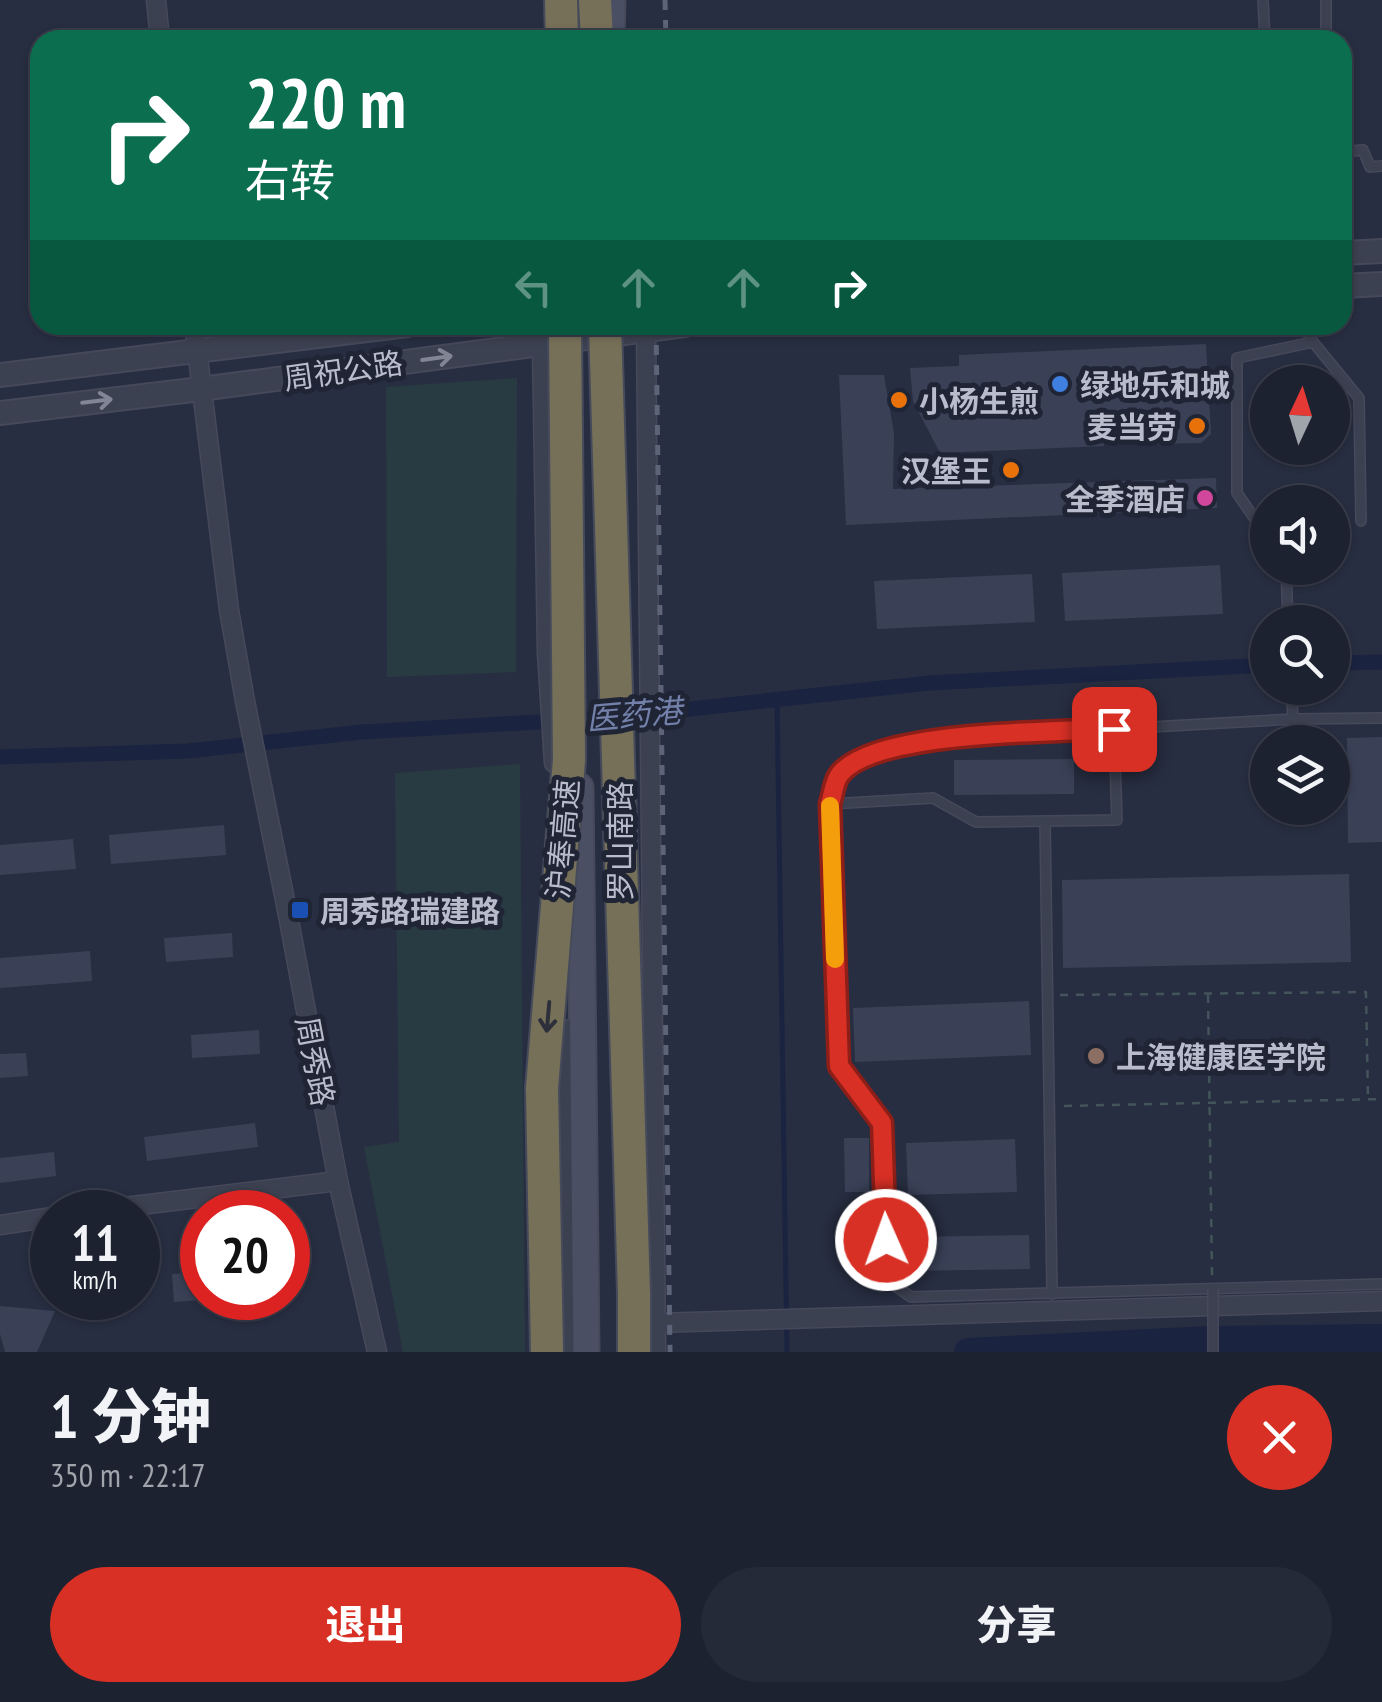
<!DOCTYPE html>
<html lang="zh">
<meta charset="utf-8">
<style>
body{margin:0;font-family:"PT Sans Narrow","Noto Sans SC",sans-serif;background:#252a39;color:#f1f3f6;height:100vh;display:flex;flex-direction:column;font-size:38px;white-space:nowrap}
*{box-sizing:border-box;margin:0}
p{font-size:32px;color:#a0a4ab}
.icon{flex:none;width:55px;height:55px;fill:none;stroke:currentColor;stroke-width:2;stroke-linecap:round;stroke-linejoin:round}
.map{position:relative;height:1352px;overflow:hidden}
.sheet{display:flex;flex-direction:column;background:#1d2231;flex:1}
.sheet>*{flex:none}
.guide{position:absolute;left:30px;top:30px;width:1322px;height:305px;border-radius:30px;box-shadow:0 2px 8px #0004,0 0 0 2px #3b3f4d;background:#0b6e4f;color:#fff;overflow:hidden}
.needle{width:65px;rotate:4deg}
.fabs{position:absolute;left:1250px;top:365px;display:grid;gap:20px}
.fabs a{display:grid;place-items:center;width:100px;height:100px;border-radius:50%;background:#1d2231;box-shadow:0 2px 8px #0004,0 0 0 2px #3b3f4d;font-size:50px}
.speed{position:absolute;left:30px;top:1190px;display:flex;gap:20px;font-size:50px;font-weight:700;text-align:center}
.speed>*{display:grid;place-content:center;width:130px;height:130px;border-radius:50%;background:#1d2231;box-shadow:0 2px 8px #0004,0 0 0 2px #3b3f4d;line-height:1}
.speed small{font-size:25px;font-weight:400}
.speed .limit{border:15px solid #d22;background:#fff;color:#111}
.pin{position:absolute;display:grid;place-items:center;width:85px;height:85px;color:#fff;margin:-42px;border-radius:20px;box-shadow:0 5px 15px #0006}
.me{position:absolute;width:110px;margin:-55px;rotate:358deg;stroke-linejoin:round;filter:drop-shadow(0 0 8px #0008)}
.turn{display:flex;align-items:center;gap:35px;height:210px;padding:0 50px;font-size:45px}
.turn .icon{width:130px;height:130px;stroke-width:2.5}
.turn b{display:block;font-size:70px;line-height:85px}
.lanes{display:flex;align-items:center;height:95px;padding:0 50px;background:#0003;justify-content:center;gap:50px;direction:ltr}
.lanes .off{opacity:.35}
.round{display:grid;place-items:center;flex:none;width:105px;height:105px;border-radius:52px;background:#252a39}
.head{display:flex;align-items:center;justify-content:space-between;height:170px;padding:0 50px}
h1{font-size:60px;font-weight:800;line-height:75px}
.primary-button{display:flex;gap:20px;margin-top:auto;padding:20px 50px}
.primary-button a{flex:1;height:115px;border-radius:60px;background:#d93025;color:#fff;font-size:40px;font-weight:800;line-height:115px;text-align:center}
.primary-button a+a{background:#252a39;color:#f1f3f6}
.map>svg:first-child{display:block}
.green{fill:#293b42}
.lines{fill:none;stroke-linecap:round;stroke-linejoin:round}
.stream{stroke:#1a2340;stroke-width:5}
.canal{stroke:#1a2340;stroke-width:15}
.river{stroke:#1a2340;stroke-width:28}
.building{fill:#3a4157}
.service-casing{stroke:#45495a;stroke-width:12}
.minor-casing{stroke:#45495a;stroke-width:21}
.tertiary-casing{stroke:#45495a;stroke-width:26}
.secondary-casing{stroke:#45495a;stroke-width:29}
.motorway-casing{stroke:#464b5b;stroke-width:36}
.path{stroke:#43545a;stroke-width:2.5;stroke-dasharray:8 8;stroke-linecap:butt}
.service{stroke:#3c4151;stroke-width:9}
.minor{stroke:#3c4151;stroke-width:18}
.tertiary{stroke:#3c4151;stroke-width:22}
.secondary{stroke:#4a4f64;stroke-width:25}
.motorway{stroke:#777059;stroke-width:32}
.rail{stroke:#5e6478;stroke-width:5;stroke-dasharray:10 10;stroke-linecap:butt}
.service-bridge-casing{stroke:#45495a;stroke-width:12;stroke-linecap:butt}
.motorway-bridge-casing{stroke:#464b5b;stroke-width:36;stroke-linecap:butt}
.service-bridge{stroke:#3c4151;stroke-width:9}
.motorway-bridge{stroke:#777059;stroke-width:32}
.oneway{stroke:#818594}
.oneway2{stroke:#2d303b}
.route-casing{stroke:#8d1f18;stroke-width:25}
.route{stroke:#d93025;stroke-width:18}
.slow{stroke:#f59e0b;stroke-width:18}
.shop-dot{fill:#3f7fe0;stroke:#202536;stroke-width:4}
.food-dot{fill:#e8710a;stroke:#202536;stroke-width:4}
.hotel-dot{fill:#d1479c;stroke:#202536;stroke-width:4}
.transit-dot{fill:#1a4fb4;stroke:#202536;stroke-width:4}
.education-dot{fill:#8d6e63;stroke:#202536;stroke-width:4}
.labels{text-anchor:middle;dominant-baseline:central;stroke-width:10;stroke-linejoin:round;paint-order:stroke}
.street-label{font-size:30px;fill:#b9bccb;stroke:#202536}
.poi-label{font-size:30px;font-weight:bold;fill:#b9bccb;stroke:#202536;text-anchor:start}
.water-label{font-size:32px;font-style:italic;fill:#7380a9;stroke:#202536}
</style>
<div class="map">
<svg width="1382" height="1352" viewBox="0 0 1382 1352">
<rect width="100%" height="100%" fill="#272e41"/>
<!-- green -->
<g class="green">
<polygon points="517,378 516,672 387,677 386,387"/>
<polygon points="520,764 525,1352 403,1352 364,1147 399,1142 395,773"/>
</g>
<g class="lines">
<!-- stream -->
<polyline class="stream" points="777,700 787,1352"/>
<!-- canal -->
<g class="canal">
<polyline points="1332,663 1382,662"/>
<polyline points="0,757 188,751 362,732 607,718 929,683 1268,665"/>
</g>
<!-- river -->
<polyline class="river" points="968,1352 1210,1340 1382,1338"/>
</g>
<!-- building -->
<g class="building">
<polygon points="1206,344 1211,434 1201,443 1150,444 1142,421 1103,423 1104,446 940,453 913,401 910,368 959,366 959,355"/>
<polygon points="839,375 884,375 894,433 893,489 1216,478 1217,508 846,525"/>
<polygon points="1220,565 1223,614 1065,621 1062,573"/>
<polygon points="1032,574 1035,622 877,629 874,581"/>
<polygon points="1382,737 1382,842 1348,843 1347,738"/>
<polygon points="1074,759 1074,794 954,795 954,760"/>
<polygon points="224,825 226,855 111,864 109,835"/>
<polygon points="73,839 76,869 0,875 0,845"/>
<polygon points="1349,874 1351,962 1063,968 1062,880"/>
<polygon points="232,933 233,957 166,962 164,938"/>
<polygon points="90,951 92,981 0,988 0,958"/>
<polygon points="1029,1001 1031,1055 855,1062 853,1008"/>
<polygon points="259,1030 260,1054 192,1058 191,1035"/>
<polygon points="26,1053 28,1076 0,1078 0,1054"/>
<polygon points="255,1123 258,1147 147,1161 144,1137"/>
<polygon points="844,1138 869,1138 869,1192 845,1192"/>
<polygon points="1015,1139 1017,1192 908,1195 906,1143"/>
<polygon points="54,1152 56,1176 0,1183 0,1158"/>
<polygon points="870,1217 871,1272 847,1272 846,1218"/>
<polygon points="1029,1235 1030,1269 903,1271 902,1237"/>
<polygon points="202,1272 202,1300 174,1302 172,1274"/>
<polygon points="0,1306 55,1311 37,1352 5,1352 0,1334"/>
</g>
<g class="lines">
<!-- service casing -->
<g class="service-casing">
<g id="service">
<polyline points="1263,0 1265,40"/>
<polyline points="1326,0 1326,40"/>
<polyline points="1342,152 1363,150 1370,167 1382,166"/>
<polyline points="1303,325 1313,342 1359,398 1361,521"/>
<polyline points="1268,538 1237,493 1237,358 1313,342"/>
<polyline points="1286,568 1288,622"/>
<polyline points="1291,688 1293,719"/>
<polyline points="1382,718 1293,719 933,739 868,754 839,775 830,804 839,1066 882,1123 887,1280 911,1297 1382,1284"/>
<polyline points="830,804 933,798 976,822 1117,820 1114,729"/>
<polyline points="1045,821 1052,1294"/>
</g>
</g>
<!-- minor casing -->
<g class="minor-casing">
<g id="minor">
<polyline points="156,0 160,40"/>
<polyline points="194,325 229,610 245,701 287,910 338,1181 377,1352"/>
<polyline points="646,330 656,1352"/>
<polyline points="542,344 547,653 554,763"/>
<polyline points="83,1212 338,1181"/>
<polyline points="0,1225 52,1217"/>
<polyline points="656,1323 1382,1301"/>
<polyline points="566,1352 564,1134 572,1028"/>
</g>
</g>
<!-- tertiary casing -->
<g class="tertiary-casing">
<g id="tertiary">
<polyline points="1342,253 1382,251"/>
<polyline points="1342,286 1382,284"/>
<polyline points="0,375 408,325"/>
<polyline points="0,413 201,389 685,325"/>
</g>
</g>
<!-- secondary casing -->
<g class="secondary-casing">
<g id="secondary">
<polyline points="611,40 612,0"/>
<polyline points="580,787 586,1352"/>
</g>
</g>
<!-- motorway casing -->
<g class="motorway-casing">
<g id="motorway">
<polyline points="561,0 562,40"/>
<polyline points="595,0 597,40"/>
</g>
</g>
<!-- path -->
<g class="path">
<polyline points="1188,325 1188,335 1229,335"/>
<polyline points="1060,995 1366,992 1368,1100"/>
<polyline points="1208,995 1212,1277"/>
<polyline points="1064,1106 1382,1099"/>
</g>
<!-- service -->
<use href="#service" class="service"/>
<!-- minor -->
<use href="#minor" class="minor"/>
<!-- tertiary -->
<use href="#tertiary" class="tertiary"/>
<!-- secondary -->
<use href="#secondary" class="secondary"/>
<!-- motorway -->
<use href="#motorway" class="motorway"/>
<!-- rail -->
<g class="rail">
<polyline points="665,0 666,40"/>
<polyline points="656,325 670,1352"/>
</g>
<!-- service-bridge casing -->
<g class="service-bridge-casing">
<polyline id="service-bridge" points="1213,1289 1213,1352"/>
</g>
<!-- motorway-bridge casing -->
<g class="motorway-bridge-casing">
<g id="motorway-bridge">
<polyline points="605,325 634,1294 634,1352"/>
<polyline points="547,1352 542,1088 569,760 565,325"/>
</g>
</g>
<!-- service-bridge -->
<use href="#service-bridge" class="service-bridge"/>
<!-- motorway-bridge -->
<use href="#motorway-bridge" class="motorway-bridge"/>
</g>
<!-- one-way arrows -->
<defs><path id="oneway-shaft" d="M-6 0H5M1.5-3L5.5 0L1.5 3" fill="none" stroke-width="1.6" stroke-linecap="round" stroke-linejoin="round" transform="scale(2.5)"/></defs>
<g class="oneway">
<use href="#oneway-shaft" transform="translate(437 358) rotate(-8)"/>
<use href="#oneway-shaft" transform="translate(97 401) rotate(-7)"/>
</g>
<use class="oneway2" href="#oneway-shaft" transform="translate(548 1017) rotate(95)"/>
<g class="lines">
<!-- route casing -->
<g class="route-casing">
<path id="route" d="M886,1240L882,1123L839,1066L830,804C833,795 834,781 840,774C875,730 1056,732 1114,729"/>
</g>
<!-- route -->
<use href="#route" class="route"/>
<!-- slow -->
<polyline class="slow" points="830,806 835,959"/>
</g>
<!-- markers -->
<circle class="shop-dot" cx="1060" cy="384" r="10"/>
<g class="food-dot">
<circle cx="899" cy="400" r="10"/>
<circle cx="1197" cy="426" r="10"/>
<circle cx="1011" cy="470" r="10"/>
</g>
<circle class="hotel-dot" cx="1205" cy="498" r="10"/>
<rect class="transit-dot" x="290" y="900" width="20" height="20" rx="5"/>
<circle class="education-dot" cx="1096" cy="1056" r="10"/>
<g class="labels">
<!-- street labels -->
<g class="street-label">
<text transform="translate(343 370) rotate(-8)">周祝公路</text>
<text transform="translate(562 839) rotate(-85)">沪奉高速</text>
<text transform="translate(619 841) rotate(-90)">罗山南路</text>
<text transform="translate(316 1061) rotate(79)">周秀路</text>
</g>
<!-- poi labels -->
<g class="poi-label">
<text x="1080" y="384">绿地乐和城</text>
<text x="919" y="400">小杨生煎</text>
<text x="1177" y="426" text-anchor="end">麦当劳</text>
<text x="991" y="470" text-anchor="end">汉堡王</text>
<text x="1185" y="498" text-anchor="end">全季酒店</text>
<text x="320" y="910">周秀路瑞建路</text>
<text x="1116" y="1056">上海健康医学院</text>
</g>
<!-- water labels -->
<g class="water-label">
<text transform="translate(634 714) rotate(-5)">医药港</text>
</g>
</g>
</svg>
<div class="fabs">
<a><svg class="needle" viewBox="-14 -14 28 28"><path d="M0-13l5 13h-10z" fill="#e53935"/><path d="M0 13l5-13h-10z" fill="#a0a4ab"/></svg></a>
<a><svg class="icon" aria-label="sound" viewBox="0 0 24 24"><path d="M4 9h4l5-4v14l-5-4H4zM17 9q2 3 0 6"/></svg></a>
<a><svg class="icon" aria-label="search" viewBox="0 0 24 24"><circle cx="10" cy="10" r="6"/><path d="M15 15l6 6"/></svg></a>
<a><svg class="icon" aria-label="layers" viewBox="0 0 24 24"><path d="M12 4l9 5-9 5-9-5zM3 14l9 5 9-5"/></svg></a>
</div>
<div class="speed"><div>11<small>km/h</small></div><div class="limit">20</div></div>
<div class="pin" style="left:1114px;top:729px;background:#d93025"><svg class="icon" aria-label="arrive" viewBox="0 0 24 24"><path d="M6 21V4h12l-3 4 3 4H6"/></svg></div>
<svg class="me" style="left:886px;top:1240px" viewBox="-20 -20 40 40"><circle r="17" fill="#d93025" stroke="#fff" stroke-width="3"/><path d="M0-11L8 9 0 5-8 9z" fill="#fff"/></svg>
<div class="guide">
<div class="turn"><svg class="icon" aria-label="right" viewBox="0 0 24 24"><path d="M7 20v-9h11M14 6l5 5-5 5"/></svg><div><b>220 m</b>右转</div></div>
<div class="lanes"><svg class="icon off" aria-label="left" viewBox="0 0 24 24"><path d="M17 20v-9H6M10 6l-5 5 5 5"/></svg><svg class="icon off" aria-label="ahead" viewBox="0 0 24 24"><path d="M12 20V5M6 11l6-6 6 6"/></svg><svg class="icon off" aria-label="ahead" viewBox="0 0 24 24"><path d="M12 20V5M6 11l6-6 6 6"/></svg><svg class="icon" aria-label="right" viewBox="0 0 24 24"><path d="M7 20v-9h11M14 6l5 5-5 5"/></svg></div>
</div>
</div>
<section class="sheet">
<div class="head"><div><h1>1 分钟</h1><p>350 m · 22:17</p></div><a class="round" style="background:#d93025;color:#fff"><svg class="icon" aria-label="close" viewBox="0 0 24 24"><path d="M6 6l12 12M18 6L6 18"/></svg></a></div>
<div class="primary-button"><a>退出</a><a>分享</a></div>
</section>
